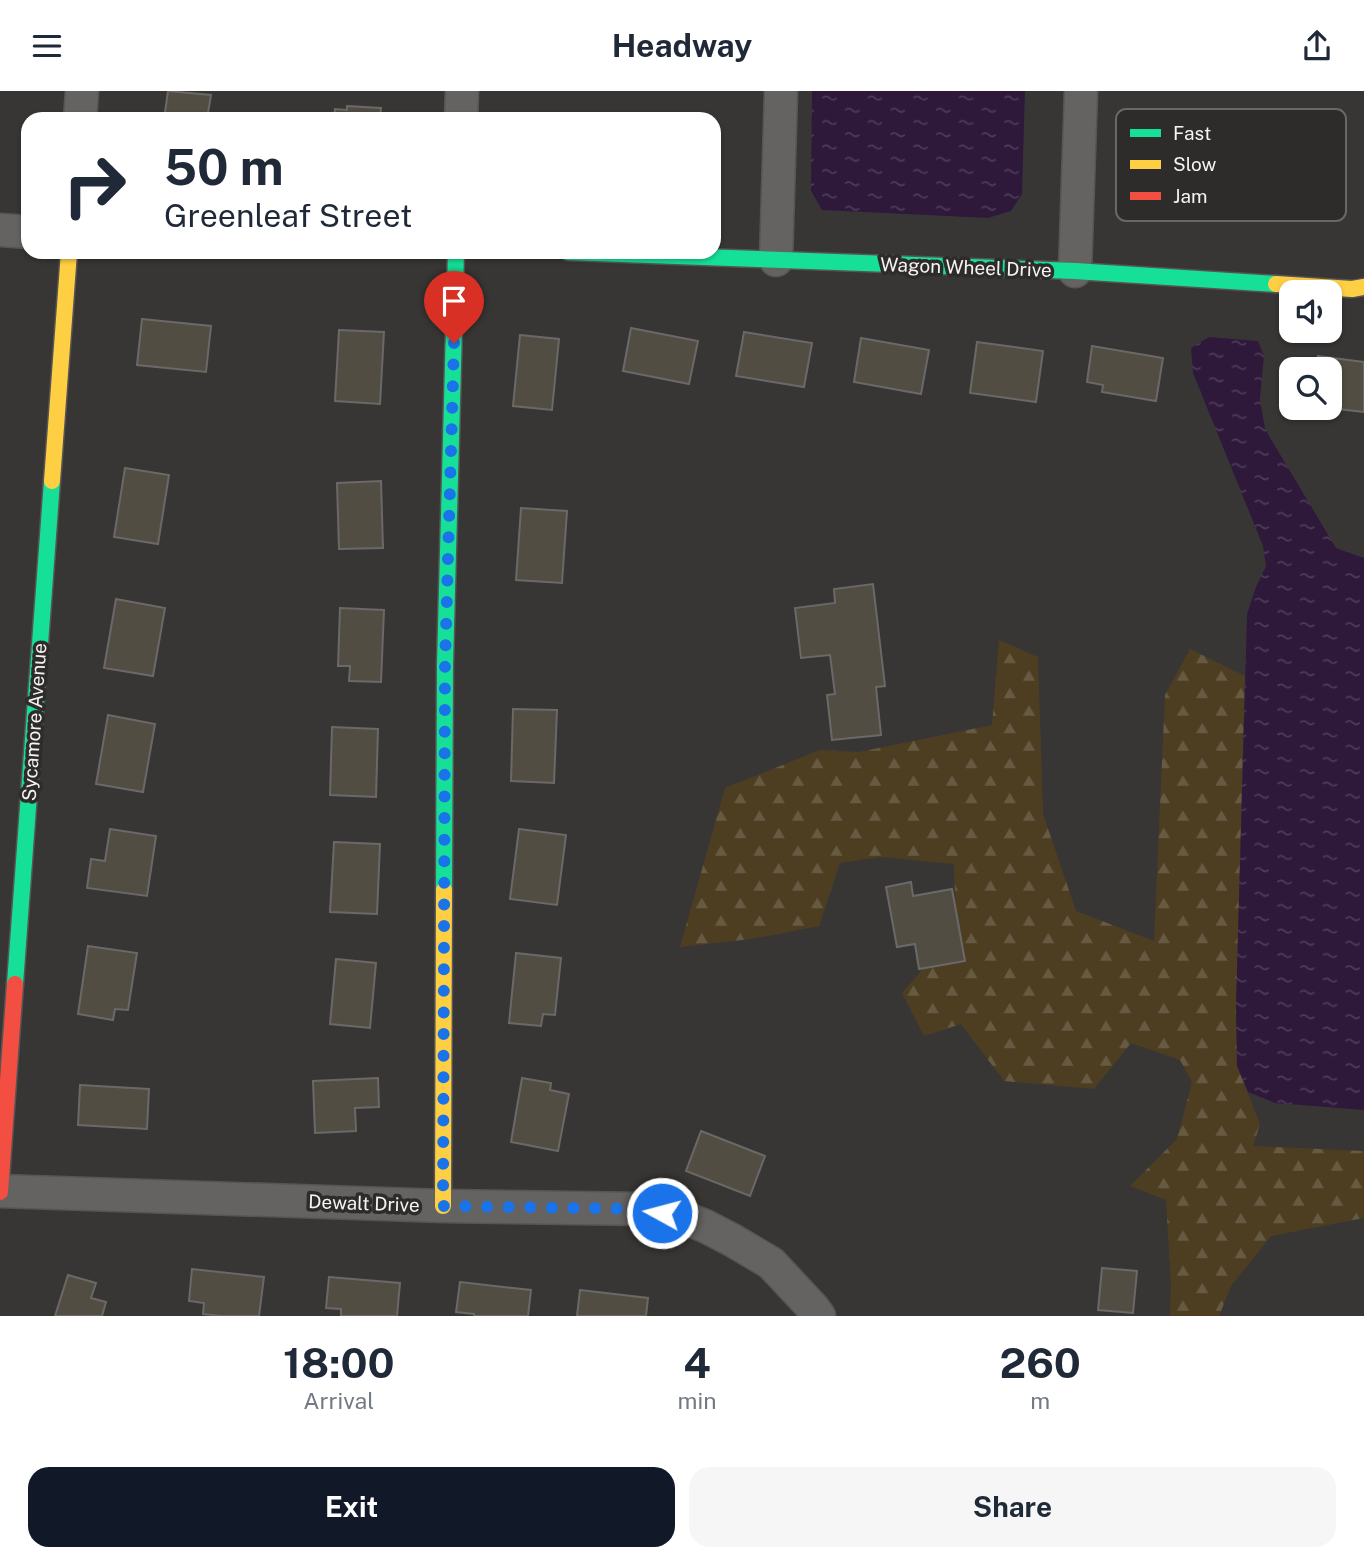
<!DOCTYPE html>
<style>
body{margin:0;font-family:"Public Sans",sans-serif;background:#f6f6f7;color:#1f2937;height:100vh;display:flex;flex-direction:column;font-size:26px;white-space:nowrap}
*{box-sizing:border-box;margin:0}
p{font-size:23px;color:#747a83}
.icon{flex:none;width:38px;height:38px;fill:none;stroke:currentColor;stroke-width:2;stroke-linecap:round;stroke-linejoin:round}
.map{position:relative;height:1225px;overflow:hidden}
.drawer{display:flex;flex-direction:column;background:#fff;flex:1}
.drawer>*{flex:none}
.hud{position:absolute;left:21px;top:21px;width:700px;height:147px;border-radius:21px;box-shadow:0 2px 5px #0004;background:#fff;color:#1f2937;overflow:hidden}
.fabs{position:absolute;left:1279px;top:189px;display:grid;gap:14px}
.fabs a{display:grid;place-items:center;width:63px;height:63px;border-radius:14px;background:#fff;box-shadow:0 2px 5px #0004;font-size:35px}
.pin{position:absolute;display:grid;place-items:center;width:60px;height:60px;color:#fff;margin:-72px -30px;border-radius:50% 50% 50% 0;rotate:-45deg;box-shadow:0 0 7px #0007}
.pin .icon{rotate:45deg}
.me{position:absolute;width:77px;margin:-38px;rotate:277deg;stroke-linejoin:round;filter:drop-shadow(0 0 5px #0008)}
.turn{display:flex;align-items:center;gap:24px;height:147px;padding:0 28px;font-size:32px}
.turn .icon{width:91px;height:91px;stroke-width:2.5}
.turn b{display:block;font-size:49px;line-height:60px}
.eta{display:flex;justify-content:space-evenly;align-items:center;height:119px;text-align:center}
.eta b{font-size:42px;font-weight:700;line-height:49px}
.action{display:flex;gap:14px;margin-top:auto;padding:14px 28px}
.action a{flex:1;height:80px;border-radius:21px;background:#111827;color:#fff;font-size:28px;font-weight:700;line-height:80px;text-align:center}
.action a+a{background:#f6f6f7;color:#1f2937}
header{display:flex;justify-content:space-between;align-items:center;height:91px;padding:0 28px;background:#fff;font-size:32px;font-weight:700}
.map>svg:first-child{display:block}
.forest{fill:url(#forest-firs)}
.water{fill:url(#water-ripples)}
.building{fill:#524d43;stroke:#6a6968;stroke-width:2}
.lines{fill:none;stroke-linecap:round;stroke-linejoin:round}
.street-casing{stroke:#565554;stroke-width:35}
.fast-casing{stroke:#565554;stroke-width:19}
.slow-casing{stroke:#565554;stroke-width:19}
.jam-casing{stroke:#565554;stroke-width:19}
.street{stroke:#646362;stroke-width:32}
.fast{stroke:#16e098;stroke-width:16}
.slow{stroke:#ffcf43;stroke-width:16}
.jam{stroke:#f24e42;stroke-width:16}
.route{stroke:#1a73e8;stroke-width:12;stroke-dasharray:0 21.6}
.labels{text-anchor:middle;dominant-baseline:central;stroke-width:7;stroke-linejoin:round;paint-order:stroke}
.street-label{font-size:19px;fill:#f5f4f3;stroke:#2d2c2a}
.key{fill:#2d2c2a;stroke:#696866;stroke-width:2}
.key-label{font-size:19px;fill:#f5f4f3}
</style>
<header><svg class="icon" aria-label="menu" viewBox="0 0 24 24"><path d="M4 6h16M4 12h16M4 18h16"/></svg>Headway<svg class="icon" aria-label="share" viewBox="0 0 24 24"><path d="M12 15V3M7 8l5-5 5 5M5 13v7h14v-7"/></svg></header>
<div class="map">
<svg width="1364" height="1225" viewBox="0 0 1364 1225">
<defs>
<pattern id="forest-firs" width="22" height="20" patternUnits="userSpaceOnUse" patternTransform="scale(1.75)"><rect width="22" height="20" fill="#4d3e21"/><path d="M5 1l3.5 6h-7zM16 11l3.5 6h-7z" fill="#675a42"/></pattern>
<pattern id="water-ripples" width="26" height="14" patternUnits="userSpaceOnUse" patternTransform="scale(1.75)"><rect width="26" height="14" fill="#2e193b"/><path d="M2 4q2-2 4 0t4 0M15 11q2-2 4 0t4 0" fill="none" stroke="#4d3b58"/></pattern>
</defs>
<rect width="100%" height="100%" fill="#373635"/>
<!-- forest -->
<polygon class="forest" points="999,549 1038,566 1043,723 1076,820 1154,850 1165,604 1190,558 1245,585 1236,914 1237,975 1260,1033 1253,1055 1364,1060 1364,1127 1271,1145 1231,1195 1219,1225 1170,1225 1171,1193 1166,1109 1130,1095 1177,1048 1192,991 1180,969 1131,952 1094,998 1004,990 961,933 924,945 902,902 956,840 954,773 880,766 840,772 819,835 751,848 680,856 725,697 820,659 859,661 992,634"/>
<!-- water -->
<g class="water">
<polygon points="812,0 1025,0 1022,103 1011,120 988,127 822,119 811,100"/>
<polygon points="1209,246 1258,250 1264,265 1260,308 1265,338 1336,457 1364,467 1364,1019 1275,1012 1248,1001 1237,975 1236,914 1247,523 1256,496 1266,475 1263,455 1193,282 1191,257"/>
</g>
<!-- building -->
<g class="building">
<polygon points="168,0 211,4 207,28 164,28"/>
<polygon points="347,15 381,17 380,28 334,28 335,18 347,19"/>
<polygon points="142,228 211,235 206,281 137,274"/>
<polygon points="631,237 698,250 689,293 623,280"/>
<polygon points="339,239 384,241 380,313 335,310"/>
<polygon points="744,241 812,252 804,296 736,285"/>
<polygon points="520,244 559,248 552,319 513,315"/>
<polygon points="861,247 929,259 921,303 854,291"/>
<polygon points="977,251 1043,260 1036,311 970,302"/>
<polygon points="1092,255 1163,267 1156,310 1102,301 1103,294 1087,291"/>
<polygon points="1318,265 1364,271 1364,321 1329,317 1330,317 1330,278 1317,278"/>
<polygon points="125,377 169,384 158,453 114,446"/>
<polygon points="381,390 383,457 339,458 337,392"/>
<polygon points="521,417 567,420 562,492 516,489"/>
<polygon points="873,493 885,595 876,596 881,644 832,649 827,604 835,603 830,564 801,567 795,517 835,512 834,498"/>
<polygon points="116,508 165,517 153,585 104,577"/>
<polygon points="340,517 384,519 381,591 349,590 350,575 338,575"/>
<polygon points="513,618 557,619 554,692 511,690"/>
<polygon points="108,624 155,633 143,701 96,693"/>
<polygon points="332,636 378,638 376,706 330,704"/>
<polygon points="110,738 156,745 147,805 87,797 91,768 105,770"/>
<polygon points="519,738 566,744 557,814 510,808"/>
<polygon points="334,751 380,753 377,823 330,821"/>
<polygon points="911,791 913,805 952,798 965,870 919,878 915,853 897,856 886,796"/>
<polygon points="88,855 137,862 128,919 115,918 113,929 78,923"/>
<polygon points="516,862 561,867 555,924 543,923 541,935 509,932"/>
<polygon points="336,868 376,872 370,937 330,933"/>
<polygon points="378,987 379,1016 355,1017 356,1040 315,1042 313,990"/>
<polygon points="522,987 551,992 550,999 569,1003 558,1060 511,1051"/>
<polygon points="80,994 149,998 147,1038 78,1034"/>
<polygon points="701,1040 765,1065 750,1105 686,1080"/>
<polygon points="1102,1177 1137,1180 1133,1222 1098,1219"/>
<polygon points="192,1178 264,1186 259,1225 221,1225 203,1223 204,1212 189,1210"/>
<polygon points="68,1184 96,1192 91,1207 106,1211 102,1225 55,1225"/>
<polygon points="329,1186 400,1192 397,1225 341,1225 341,1218 326,1217"/>
<polygon points="460,1191 531,1199 528,1225 474,1225 474,1223 456,1221"/>
<polygon points="580,1199 648,1207 646,1225 577,1225"/>
</g>
<g class="lines">
<!-- street casing -->
<g class="street-casing">
<g id="street">
<polyline points="80,28 82,0"/>
<polyline points="461,28 462,0"/>
<polyline points="0,139 28,141"/>
<polyline points="776,169 781,0"/>
<polyline points="1075,180 1081,0"/>
<polyline points="0,1100 443,1115 642,1118 682,1126 705,1135 732,1149 771,1172 813,1217 819,1225"/>
</g>
</g>
<!-- fast casing -->
<g class="fast-casing">
<g id="fast">
<polyline points="568,161 1075,180 1276,193"/>
<polyline points="444,799 445,574 456,161"/>
<polyline points="15,893 52,390"/>
</g>
</g>
<!-- slow casing -->
<g class="slow-casing">
<g id="slow">
<polyline points="1276,193 1352,198 1364,196"/>
<polyline points="52,390 69,161"/>
<polyline points="443,1115 444,799"/>
</g>
</g>
<!-- jam casing -->
<g class="jam-casing">
<polyline id="jam" points="0,1101 15,893"/>
</g>
<!-- street -->
<use href="#street" class="street"/>
<!-- fast -->
<use href="#fast" class="fast"/>
<!-- slow -->
<use href="#slow" class="slow"/>
<!-- jam -->
<use href="#jam" class="jam"/>
</g>
<g class="lines">
<!-- route -->
<polyline class="route" points="454,252 445,574 443,1115 642,1118 662,1122"/>
</g>
<g class="labels">
<!-- street labels -->
<g class="street-label">
<text transform="translate(966 176) rotate(2)">Wagon Wheel Drive</text>
<text transform="translate(34 631) rotate(-86)">Sycamore Avenue</text>
<text transform="translate(364 1112) rotate(2)">Dewalt Drive</text>
</g>
</g>
<!-- legend -->
<rect x="1116" y="18" width="230" height="112" rx="10" class="key"/>
<rect x="1130" y="38" width="31" height="8" fill="#16e098"/>
<rect x="1130" y="69" width="31" height="9" fill="#ffcf43"/>
<rect x="1130" y="101" width="31" height="8" fill="#f24e42"/>
<g class="key-label">
<text x="1173" y="49">Fast</text>
<text x="1173" y="80">Slow</text>
<text x="1173" y="112">Jam</text>
</g>
</svg>
<div class="fabs">
<a><svg class="icon" aria-label="sound" viewBox="0 0 24 24"><path d="M4 9h4l5-4v14l-5-4H4zM17 9q2 3 0 6"/></svg></a>
<a><svg class="icon" aria-label="search" viewBox="0 0 24 24"><circle cx="10" cy="10" r="6"/><path d="M15 15l6 6"/></svg></a>
</div>
<div class="pin" style="left:454px;top:252px;background:#d93025"><svg class="icon" aria-label="arrive" viewBox="0 0 24 24"><path d="M6 21V4h12l-3 4 3 4H6"/></svg></div>
<svg class="me" style="left:662px;top:1122px" viewBox="-20 -20 40 40"><circle r="17" fill="#1a73e8" stroke="#fff" stroke-width="3"/><path d="M0-11L8 9 0 5-8 9z" fill="#fff"/></svg>
<div class="hud">
<div class="turn"><svg class="icon" aria-label="right" viewBox="0 0 24 24"><path d="M7 20v-9h11M14 6l5 5-5 5"/></svg><div><b>50 m</b>Greenleaf Street</div></div>
</div>
</div>
<section class="drawer">
<div class="eta">
<div><b>18:00</b><p>Arrival</p></div>
<div><b>4</b><p>min</p></div>
<div><b>260</b><p>m</p></div>
</div>
<div class="action"><a>Exit</a><a>Share</a></div>
</section>
